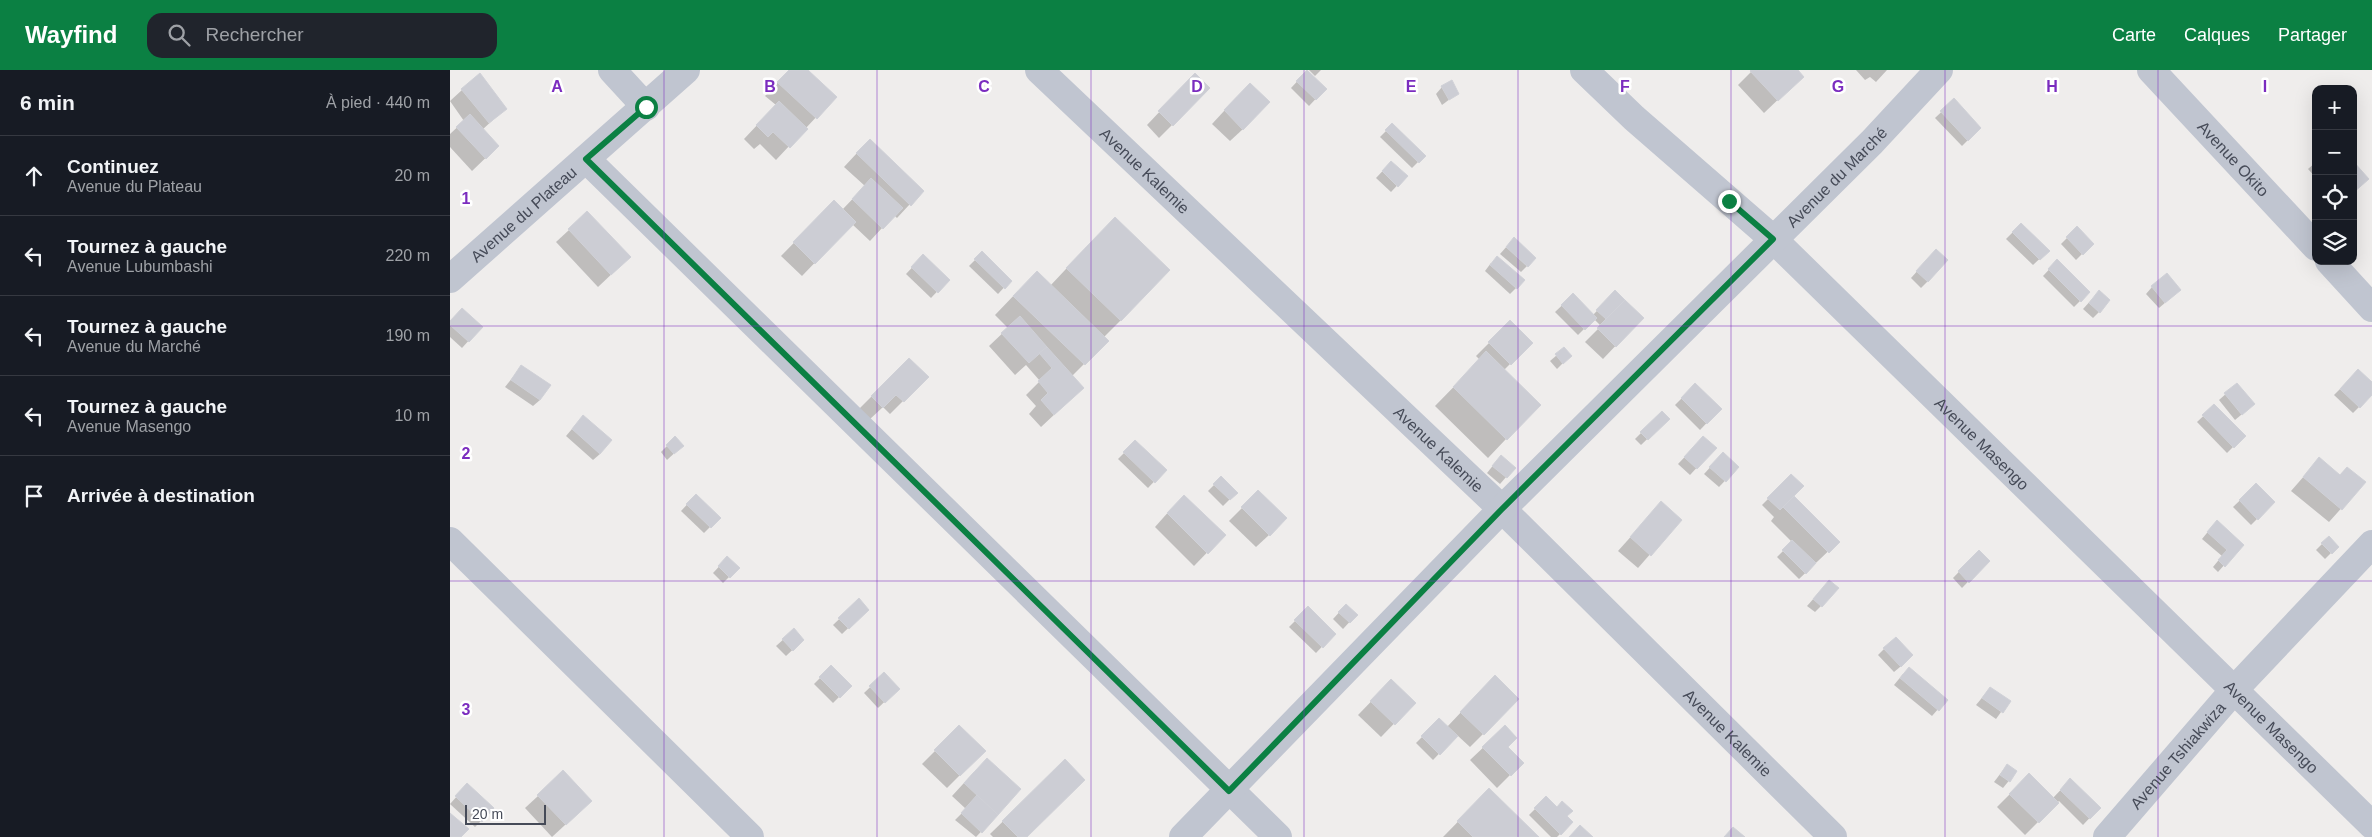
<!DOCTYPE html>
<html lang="fr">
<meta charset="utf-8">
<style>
:root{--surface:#171b24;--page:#20242c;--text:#f1f3f6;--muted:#9ea1a6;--line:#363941;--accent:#0b8043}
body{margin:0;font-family:Helvetica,sans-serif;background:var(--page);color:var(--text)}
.controls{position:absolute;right:15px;top:15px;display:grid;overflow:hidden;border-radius:10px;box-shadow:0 5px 20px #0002}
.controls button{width:45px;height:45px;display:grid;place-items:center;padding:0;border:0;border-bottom:1px solid var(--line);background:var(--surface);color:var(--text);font:25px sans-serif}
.scale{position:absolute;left:15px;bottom:12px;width:81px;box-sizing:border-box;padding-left:5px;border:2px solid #464b58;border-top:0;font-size:14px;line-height:18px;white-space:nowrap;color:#464b58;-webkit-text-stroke:4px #fff;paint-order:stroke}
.stop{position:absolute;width:15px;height:15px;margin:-11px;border:4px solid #0b8043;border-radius:50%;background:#fff}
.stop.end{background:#0b8043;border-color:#fff;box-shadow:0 1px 5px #0008}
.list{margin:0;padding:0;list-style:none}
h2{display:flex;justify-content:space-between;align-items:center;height:65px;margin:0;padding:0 20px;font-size:21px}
h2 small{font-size:16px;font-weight:400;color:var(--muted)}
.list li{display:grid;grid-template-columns:32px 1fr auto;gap:15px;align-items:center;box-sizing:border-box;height:80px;padding:0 20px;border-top:1px solid var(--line)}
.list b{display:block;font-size:19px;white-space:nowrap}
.list p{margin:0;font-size:16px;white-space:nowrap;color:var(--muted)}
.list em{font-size:16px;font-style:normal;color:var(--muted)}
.icon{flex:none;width:28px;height:28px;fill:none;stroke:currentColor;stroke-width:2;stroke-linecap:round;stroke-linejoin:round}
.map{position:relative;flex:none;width:1922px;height:767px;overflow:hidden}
header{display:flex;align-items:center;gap:30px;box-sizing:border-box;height:70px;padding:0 25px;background:var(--accent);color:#fff}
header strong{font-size:24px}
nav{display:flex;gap:28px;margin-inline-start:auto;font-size:18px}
.search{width:350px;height:45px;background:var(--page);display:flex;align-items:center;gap:12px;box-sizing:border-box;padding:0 18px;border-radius:15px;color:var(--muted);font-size:19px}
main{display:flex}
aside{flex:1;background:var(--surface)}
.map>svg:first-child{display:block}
.shadow{fill:#0003}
.building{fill:#cccdd4;stroke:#d0d1d7}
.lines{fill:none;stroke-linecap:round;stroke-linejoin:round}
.street{stroke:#c0c5d0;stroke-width:28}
.route{stroke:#0b8043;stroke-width:6}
.grid{fill:none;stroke:#7b2cbf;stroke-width:1;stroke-opacity:0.55}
.labels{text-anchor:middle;stroke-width:5;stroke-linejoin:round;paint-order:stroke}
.street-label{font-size:16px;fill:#464b58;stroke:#fff}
.grid-label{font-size:16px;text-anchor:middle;font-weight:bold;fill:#7b2cbf;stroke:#fff;stroke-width:5;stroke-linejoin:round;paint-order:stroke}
</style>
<header>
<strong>Wayfind</strong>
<div class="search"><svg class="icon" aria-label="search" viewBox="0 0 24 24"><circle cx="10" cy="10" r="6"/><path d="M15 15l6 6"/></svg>Rechercher</div>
<nav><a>Carte</a><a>Calques</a><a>Partager</a></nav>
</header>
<main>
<aside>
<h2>6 min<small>À pied · 440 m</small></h2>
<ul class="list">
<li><svg class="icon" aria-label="ahead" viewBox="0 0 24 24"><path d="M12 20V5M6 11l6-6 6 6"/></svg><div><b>Continuez</b><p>Avenue du Plateau</p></div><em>20 m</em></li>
<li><svg class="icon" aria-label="left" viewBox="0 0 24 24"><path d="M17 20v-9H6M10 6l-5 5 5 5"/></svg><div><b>Tournez à gauche</b><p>Avenue Lubumbashi</p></div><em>220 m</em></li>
<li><svg class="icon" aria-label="left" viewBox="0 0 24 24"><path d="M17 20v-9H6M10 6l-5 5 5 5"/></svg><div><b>Tournez à gauche</b><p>Avenue du Marché</p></div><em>190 m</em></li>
<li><svg class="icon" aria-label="left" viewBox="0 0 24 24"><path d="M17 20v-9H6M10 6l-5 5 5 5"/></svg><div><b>Tournez à gauche</b><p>Avenue Masengo</p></div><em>10 m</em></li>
<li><svg class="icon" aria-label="arrive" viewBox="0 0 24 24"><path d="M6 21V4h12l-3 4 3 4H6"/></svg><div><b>Arrivée à destination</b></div></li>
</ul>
</aside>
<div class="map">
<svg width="1922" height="767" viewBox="0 0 1922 767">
<rect width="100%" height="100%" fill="#efedec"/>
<g class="shadow">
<polygon points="340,0 356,0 385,27 326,90 310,74 304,79 294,69 326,35 315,26"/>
<polygon points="859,0 871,0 865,6"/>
<polygon points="1303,0 1346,0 1339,19 1314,43 1288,15"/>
<polygon points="1406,0 1437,0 1426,12 1420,7 1415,10"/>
<polygon points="857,1 875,19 859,36 841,18"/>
<polygon points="992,17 1008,23 992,35 986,24"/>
<polygon points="732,18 722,55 709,68 697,55"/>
<polygon points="12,20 56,38 32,60 48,76 22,101 0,77 0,64 14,51 0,31"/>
<polygon points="787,27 793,59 780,71 762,54"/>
<polygon points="1504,30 1530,58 1512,76 1485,48"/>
<polygon points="942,55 974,86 962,98 930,67"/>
<polygon points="407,83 472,121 447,148 444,145 420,171 402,154 352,206 331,186 384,132 392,140 415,116 394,97"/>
<polygon points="941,92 956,106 941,122 926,108"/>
<polygon points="1866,92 1866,108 1858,99"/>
<polygon points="1571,154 1598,181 1583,195 1556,169"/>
<polygon points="1627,158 1642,174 1626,190 1611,174"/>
<polygon points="119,160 166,200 148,217 106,172"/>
<polygon points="646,167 671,250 654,267 657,271 622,306 620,330 591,357 579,344 586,336 576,325 590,311 576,295 565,305 539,276 558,258 545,245 568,221 600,216"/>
<polygon points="1058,175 1077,196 1071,202 1050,184"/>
<polygon points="532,183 560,211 548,224 519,196"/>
<polygon points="473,186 498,210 481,228 456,204"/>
<polygon points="1480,187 1477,212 1471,218 1461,208"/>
<polygon points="1607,191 1639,222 1624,237 1593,206"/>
<polygon points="1041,193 1066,218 1060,224 1035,201"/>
<polygon points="1702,217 1723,226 1709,238 1696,224"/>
<polygon points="1165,222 1171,236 1192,248 1153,289 1135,272 1151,256 1144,249 1128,265 1105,242 1123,225 1143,245"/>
<polygon points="1643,228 1649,242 1643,248 1633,239"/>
<polygon points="0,252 31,257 12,278 0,267"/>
<polygon points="1060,252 1081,273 1054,300 1056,369 1038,388 985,336 1030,290 1026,286"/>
<polygon points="1114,279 1120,286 1107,299 1100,291"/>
<polygon points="459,289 477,307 440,344 433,337 419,350 409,339"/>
<polygon points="71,297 90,330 83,336 55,317"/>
<polygon points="1908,301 1922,314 1922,324 1903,343 1884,325"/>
<polygon points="1787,314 1797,340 1785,350 1769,330"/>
<polygon points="1245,315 1270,339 1250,360 1225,335"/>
<polygon points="1764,336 1794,366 1777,383 1747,352"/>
<polygon points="1212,342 1218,349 1191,375 1185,369"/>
<polygon points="127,353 150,384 143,390 116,366"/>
<polygon points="225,368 232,376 217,390 211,382"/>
<polygon points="685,372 715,400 698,418 668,389"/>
<polygon points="1247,374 1265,378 1240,405 1228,394"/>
<polygon points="1869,389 1889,406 1897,398 1914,413 1879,452 1841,421"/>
<polygon points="1267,390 1288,397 1269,417 1254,404"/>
<polygon points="1045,393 1064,398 1050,414 1037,403"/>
<polygon points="1341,406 1342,426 1388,472 1349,509 1327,487 1342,472 1321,451 1324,447 1312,435"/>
<polygon points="771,408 786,423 773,436 758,421"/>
<polygon points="1806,415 1824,432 1801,455 1783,437"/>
<polygon points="808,422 819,465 806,477 779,451"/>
<polygon points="246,425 269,448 254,463 231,441"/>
<polygon points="1211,433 1230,450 1188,498 1168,481"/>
<polygon points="721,439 774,465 744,496 705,457"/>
<polygon points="1761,458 1792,475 1768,502 1763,497 1772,486 1752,469"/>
<polygon points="1872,474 1887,477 1875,489 1866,480"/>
<polygon points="1529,481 1538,491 1512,518 1503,508"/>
<polygon points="277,488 288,498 273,513 263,503"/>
<polygon points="1373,518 1371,536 1365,542 1357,536"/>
<polygon points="409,530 417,540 392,564 383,555"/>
<polygon points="896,535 906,545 893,559 883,549"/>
<polygon points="858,538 884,564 866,583 839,557"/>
<polygon points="344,560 353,570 336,586 326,576"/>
<polygon points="1434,579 1456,592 1444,602 1428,585"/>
<polygon points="381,597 400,616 383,633 364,614"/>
<polygon points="434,604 448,619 428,638 414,623"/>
<polygon points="1453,604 1496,630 1482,646 1444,615"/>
<polygon points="941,611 964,633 931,667 908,645"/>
<polygon points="1540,618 1559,631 1546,649 1526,635"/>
<polygon points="1032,620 1068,629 1020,677 1007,665 983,690 966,673 989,650 997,657"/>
<polygon points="509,657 534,681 497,718 472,694"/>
<polygon points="1055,657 1056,677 1072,693 1047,718 1020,690"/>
<polygon points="615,691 576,767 543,767 540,764"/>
<polygon points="1557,695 1566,702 1553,718 1544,712"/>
<polygon points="524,702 548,744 526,767 505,750 516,739 502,726"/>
<polygon points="1579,705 1603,728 1620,710 1649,738 1633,755 1609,731 1575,765 1547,737"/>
<polygon points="17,715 31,751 25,757 0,734"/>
<polygon points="1039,720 1087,767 993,767"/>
<polygon points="88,726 128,743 102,767 75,738"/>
<polygon points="1096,728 1122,752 1107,767 1101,767 1079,745"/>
</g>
<g class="building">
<polygon points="339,0 358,0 387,27 367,49 327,12"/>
<polygon points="857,0 877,19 866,30 846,11"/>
<polygon points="1301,0 1348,0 1354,7 1328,31 1300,1"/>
<polygon points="30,3 57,39 39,53 11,19"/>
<polygon points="745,3 760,18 723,56 708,41"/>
<polygon points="1002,10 1009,24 999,30 991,16"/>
<polygon points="800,13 820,32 793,60 774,40"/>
<polygon points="1504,28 1531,58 1518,71 1490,41"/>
<polygon points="329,31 358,59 340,78 323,62 318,67 306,55"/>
<polygon points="20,44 49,76 36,89 6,57"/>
<polygon points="942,53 976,86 969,93 935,60"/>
<polygon points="420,69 474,121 461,136 406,83"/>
<polygon points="941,91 958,106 948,117 932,101"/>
<polygon points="1903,91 1919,109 1903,123"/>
<polygon points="421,108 453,138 433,159 402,129"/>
<polygon points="384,130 406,152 365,194 343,172"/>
<polygon points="137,141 181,187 161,205 118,159"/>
<polygon points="665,147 720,200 671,251 616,198"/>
<polygon points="1571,153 1600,181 1590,190 1562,162"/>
<polygon points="1627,156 1644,174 1633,185 1616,167"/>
<polygon points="1064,167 1086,188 1078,197 1056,177"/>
<polygon points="1486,179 1498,190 1478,212 1466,201"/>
<polygon points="532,181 562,211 555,219 524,189"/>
<polygon points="473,184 500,210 488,223 461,197"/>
<polygon points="1047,186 1075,210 1067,219 1040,195"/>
<polygon points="1607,189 1640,222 1631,232 1598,199"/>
<polygon points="587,201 659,271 635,295 563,226"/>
<polygon points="1717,203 1731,220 1715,233 1701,216"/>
<polygon points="1165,220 1175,230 1156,249 1146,240"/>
<polygon points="1649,220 1660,230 1650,243 1639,233"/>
<polygon points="1123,223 1147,248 1135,260 1111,235"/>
<polygon points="1175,230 1194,248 1166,277 1147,258"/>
<polygon points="12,238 33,257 19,272 0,255 0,251"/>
<polygon points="570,246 597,277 579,293 551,263"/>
<polygon points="1060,250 1083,273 1061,295 1038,272"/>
<polygon points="597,277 634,318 604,345 591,330 598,323 588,311 602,298 589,283"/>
<polygon points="1114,277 1122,286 1113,294 1105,284"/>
<polygon points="1036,281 1091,335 1057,370 1003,317"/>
<polygon points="459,288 479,307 454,332 446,325 433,338 421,326"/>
<polygon points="71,295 101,315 90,330 61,310"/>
<polygon points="1908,299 1922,312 1922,325 1910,338 1890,319"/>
<polygon points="1245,313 1272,339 1257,354 1231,328"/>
<polygon points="1787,313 1805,334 1792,345 1774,323"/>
<polygon points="1764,334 1796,366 1784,378 1752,345"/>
<polygon points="1212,341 1220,349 1198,370 1190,362"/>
<polygon points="133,345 162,370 150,384 122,359"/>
<polygon points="225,366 234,376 224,384 216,375"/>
<polygon points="1253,366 1267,378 1247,399 1234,387"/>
<polygon points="685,370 717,400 705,413 673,382"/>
<polygon points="1273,382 1289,397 1276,412 1259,397"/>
<polygon points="1051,385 1066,398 1057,408 1042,396"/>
<polygon points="1869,387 1890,405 1897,397 1916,412 1892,440 1853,407"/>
<polygon points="1341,404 1354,416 1330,440 1317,428"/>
<polygon points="771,406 788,423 780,430 763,414"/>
<polygon points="1806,413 1825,432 1808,450 1789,430"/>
<polygon points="808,420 837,448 820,466 791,437"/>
<polygon points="246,424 271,448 261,458 236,434"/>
<polygon points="734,425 776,465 758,484 717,443"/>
<polygon points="1344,426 1390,472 1379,483 1333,437"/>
<polygon points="1211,431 1232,450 1201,486 1180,467"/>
<polygon points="1767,450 1794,475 1775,497 1768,490 1777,480 1757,462"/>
<polygon points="1879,466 1889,477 1882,484 1871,473"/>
<polygon points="1342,470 1366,493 1356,504 1332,480"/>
<polygon points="1529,480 1540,491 1519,513 1508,501"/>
<polygon points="277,486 290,498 280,508 268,496"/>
<polygon points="1379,510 1389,518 1372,537 1363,529"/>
<polygon points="409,528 419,540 399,559 388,548"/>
<polygon points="896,534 908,545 900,553 888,542"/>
<polygon points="858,536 886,564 873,578 844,550"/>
<polygon points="344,558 354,570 343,581 332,569"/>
<polygon points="1446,567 1463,585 1451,597 1433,578"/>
<polygon points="381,595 402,616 390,628 369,607"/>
<polygon points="1459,597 1498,630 1489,641 1450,608"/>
<polygon points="434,602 450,619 435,633 419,616"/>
<polygon points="1045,605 1069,629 1034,665 1010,642"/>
<polygon points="941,609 966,633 945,655 920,631"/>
<polygon points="1540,617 1561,631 1553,643 1532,628"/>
<polygon points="989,648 1008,666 990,685 971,666"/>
<polygon points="509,655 536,681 510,706 484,680"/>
<polygon points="1055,655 1067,668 1058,677 1074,693 1061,706 1032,677"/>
<polygon points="537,688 571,719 548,745 514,713"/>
<polygon points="615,689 635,710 577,767 568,767 552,751"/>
<polygon points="1557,694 1567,701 1560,712 1550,705"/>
<polygon points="113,700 142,731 116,755 87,725"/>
<polygon points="1579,703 1609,733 1589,753 1559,724"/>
<polygon points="1620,708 1651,738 1640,749 1610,720"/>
<polygon points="17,713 44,738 32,752 5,726"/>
<polygon points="1039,718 1089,767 1023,767 1007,751"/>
<polygon points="527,725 548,745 532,763 511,743"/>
<polygon points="1096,726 1107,737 1112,731 1123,741 1117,746 1123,752 1111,765 1084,738"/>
<polygon points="0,743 19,759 11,767 0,767"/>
<polygon points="1130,755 1143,767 1119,767"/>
<polygon points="1283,757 1295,767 1274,767"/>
</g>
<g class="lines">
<g class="street">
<polyline points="162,0 196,37"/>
<path id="s1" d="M589 0 1052 439 1383 767"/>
<path id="s2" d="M1134 0 1184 48 1323 169 1922 755"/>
<path id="s3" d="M1701 0 1866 177"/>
<polyline points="136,89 828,767"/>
<polyline points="1879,191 1922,238"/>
<path id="s4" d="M0 209 236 0"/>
<polyline points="0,471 300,767"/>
<path id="s5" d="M733 767 1052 439 1422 72 1489 0"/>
<path id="s6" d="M1657 767 1784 620 1922 474"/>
</g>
</g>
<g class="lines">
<polyline class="route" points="196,37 136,89 779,721 1052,439 1323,169 1279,131"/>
</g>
<path class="grid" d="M214 0V767M427 0V767M641 0V767M854 0V767M1068 0V767M1281 0V767M1495 0V767M1708 0V767M0 256H1922M0 511H1922"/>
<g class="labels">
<g class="street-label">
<text dy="6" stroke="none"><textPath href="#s3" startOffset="121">Avenue Okito</textPath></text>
<text dy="6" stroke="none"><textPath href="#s1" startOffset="146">Avenue Kalemie</textPath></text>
<text dy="6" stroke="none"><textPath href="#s5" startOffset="929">Avenue du Marché</textPath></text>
<text dy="6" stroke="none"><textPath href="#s4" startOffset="98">Avenue du Plateau</textPath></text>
<text dy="6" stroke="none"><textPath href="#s2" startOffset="546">Avenue Masengo</textPath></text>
<text dy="6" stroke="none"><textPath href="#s1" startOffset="551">Avenue Kalemie</textPath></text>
<text dy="6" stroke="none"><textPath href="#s2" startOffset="951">Avenue Masengo</textPath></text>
<text dy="6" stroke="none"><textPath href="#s1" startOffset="956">Avenue Kalemie</textPath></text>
<text dy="6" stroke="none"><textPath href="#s6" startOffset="108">Avenue Tshiakwiza</textPath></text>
</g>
</g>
<g class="grid-label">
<text x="107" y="22">A</text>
<text x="320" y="22">B</text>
<text x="534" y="22">C</text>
<text x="747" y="22">D</text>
<text x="961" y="22">E</text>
<text x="1175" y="22">F</text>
<text x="1388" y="22">G</text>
<text x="1602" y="22">H</text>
<text x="1815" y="22">I</text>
<text x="16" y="134">1</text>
<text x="16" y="389">2</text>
<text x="16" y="645">3</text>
</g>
</svg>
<div class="controls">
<button>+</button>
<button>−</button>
<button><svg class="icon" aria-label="locate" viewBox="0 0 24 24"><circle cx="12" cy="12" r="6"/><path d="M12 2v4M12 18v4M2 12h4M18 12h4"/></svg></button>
<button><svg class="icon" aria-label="layers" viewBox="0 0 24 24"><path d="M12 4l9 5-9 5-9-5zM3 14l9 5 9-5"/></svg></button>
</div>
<div class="scale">20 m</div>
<div class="stop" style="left:196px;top:37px"></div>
<div class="stop end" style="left:1279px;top:131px"></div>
</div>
</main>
